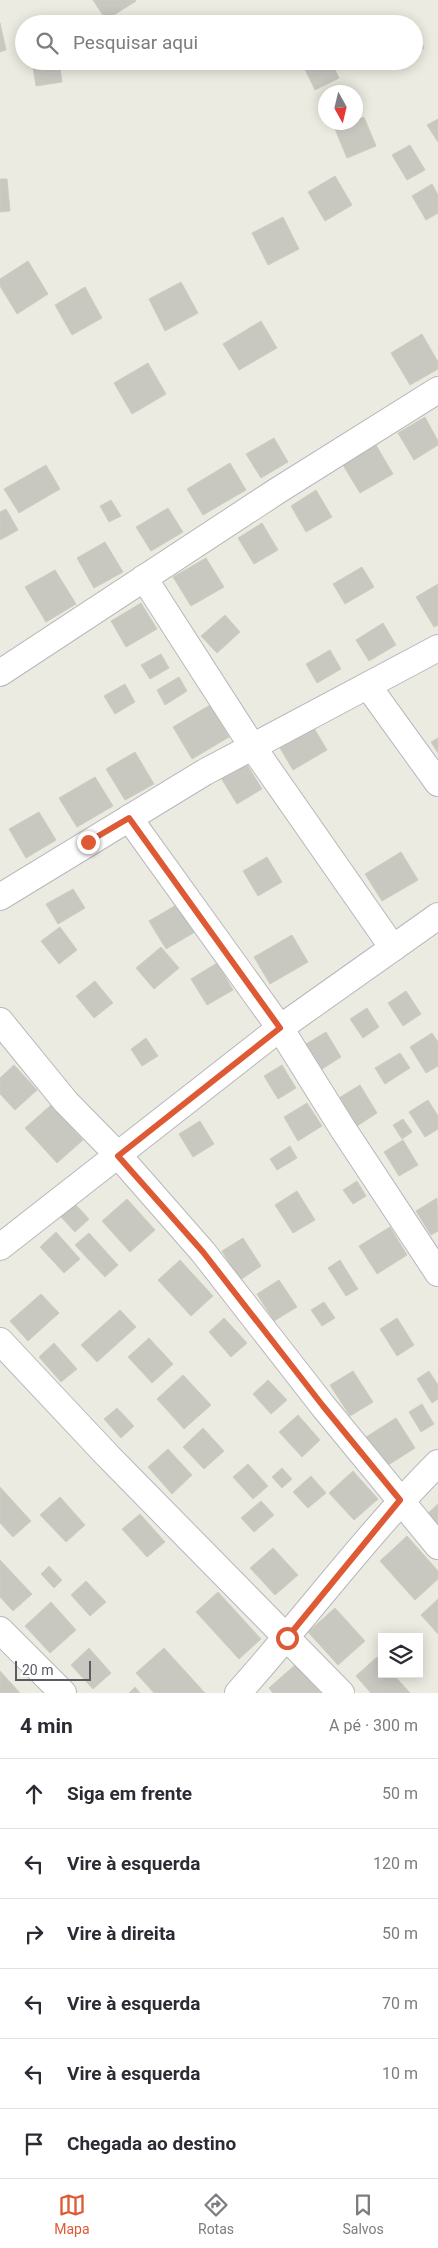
<!DOCTYPE html>
<html lang="pt">
<meta charset="utf-8">
<style>
:root{--surface:#fff;--page:#f7f7f7;--text:#2b2b33;--muted:#7c7c81;--line:#e1e1e2;--accent:#dd5a34}
body{margin:0;font-family:Roboto,sans-serif;background:var(--page);color:var(--text)}
.controls{position:absolute;right:15px;bottom:15px;display:grid;overflow:hidden;border-radius:0px;box-shadow:0 2px 12px #0003}
.controls button{width:45px;height:45px;display:grid;place-items:center;padding:0;border:0;border-bottom:1px solid var(--line);background:var(--surface);color:var(--text);font:25px sans-serif}
.compass{position:absolute;left:318px;top:85px;width:45px;height:45px;border-radius:50%;background:var(--surface);box-shadow:0 2px 12px #0003;rotate:172deg}
.scale{position:absolute;left:15px;bottom:12px;width:76px;box-sizing:border-box;padding-left:5px;border:2px solid #595c61;border-top:0;font-size:14px;line-height:18px;white-space:nowrap;color:#595c61;-webkit-text-stroke:4px #fff;paint-order:stroke}
.stop{position:absolute;width:15px;height:15px;margin:-11px;border:4px solid #dd5a34;border-radius:50%;background:#fff}
.stop.end{background:#dd5a34;border-color:#fff;box-shadow:0 1px 5px #0008}
.list{margin:0;padding:0;list-style:none}
h2{display:flex;justify-content:space-between;align-items:center;height:65px;margin:0;padding:0 20px;font-size:21px}
h2 small{font-size:16px;font-weight:400;color:var(--muted)}
.list li{display:grid;grid-template-columns:32px 1fr auto;gap:15px;align-items:center;box-sizing:border-box;height:70px;padding:0 20px;border-top:1px solid var(--line)}
.list b{display:block;font-size:19px;white-space:nowrap}
.list em{font-size:16px;font-style:normal;color:var(--muted)}
.icon{flex:none;width:28px;height:28px;fill:none;stroke:currentColor;stroke-width:2;stroke-linecap:round;stroke-linejoin:round}
.map{position:relative;flex:none;width:438px;height:1693px;overflow:hidden}
.search{position:absolute;background:var(--surface);box-shadow:0 2px 12px #0003;left:15px;right:15px;top:15px;height:55px;display:flex;align-items:center;gap:12px;box-sizing:border-box;padding:0 18px;border-radius:28px;color:var(--muted);font-size:19px}
.sheet{height:485px;background:var(--surface)}
nav{display:flex;justify-content:space-around;align-items:center;box-sizing:border-box;height:70px;border-top:1px solid var(--line);background:var(--surface);font-size:14px;color:var(--muted)}
nav a{display:grid;justify-items:center;gap:2px}
nav .on{color:var(--accent)}
.map>svg:first-child{display:block}
.building{fill:#c8c7c0;stroke:#cfcdc0}
.lines{fill:none;stroke-linecap:round;stroke-linejoin:round}
.street-casing{stroke:#b6b8bd;stroke-width:28}
.street{stroke:#fff;stroke-width:26}
.route{stroke:#dd5a34;stroke-width:6}
</style>
<div class="map">
<svg width="438" height="1693" viewBox="0 0 438 1693">
<rect width="100%" height="100%" fill="#ebebe1"/>
<g class="building">
<polygon points="93,0 135,0 136,1 106,20"/>
<polygon points="0,23 6,50 0,52"/>
<polygon points="414,31 424,48 414,53"/>
<polygon points="32,61 59,61 62,82 36,86"/>
<polygon points="306,61 331,61 339,78 315,90 302,63"/>
<polygon points="364,117 376,146 347,158 335,129"/>
<polygon points="438,119 438,142 427,125"/>
<polygon points="410,145 425,170 407,180 392,155"/>
<polygon points="335,176 352,205 325,221 308,192"/>
<polygon points="0,179 7,179 10,211 0,212"/>
<polygon points="432,184 438,195 438,213 426,220 412,196"/>
<polygon points="283,217 299,249 268,265 252,233"/>
<polygon points="28,261 48,294 17,314 0,286 0,279"/>
<polygon points="181,282 198,313 165,331 149,299"/>
<polygon points="85,287 102,318 72,335 55,305"/>
<polygon points="261,321 277,348 239,370 223,344"/>
<polygon points="422,334 438,362 438,369 410,385 391,353"/>
<polygon points="148,363 166,394 132,414 114,383"/>
<polygon points="425,417 438,441 438,445 414,460 398,433"/>
<polygon points="274,438 288,462 261,478 246,454"/>
<polygon points="376,445 393,474 360,493 343,465"/>
<polygon points="230,463 246,490 203,515 187,489"/>
<polygon points="46,465 60,489 19,513 4,489"/>
<polygon points="316,490 332,517 306,532 291,506"/>
<polygon points="111,500 121,516 109,522 100,506"/>
<polygon points="168,508 183,532 151,551 136,527"/>
<polygon points="6,509 18,530 0,540 0,512"/>
<polygon points="262,523 278,550 254,564 238,538"/>
<polygon points="105,542 123,572 94,588 77,558"/>
<polygon points="206,558 224,587 191,606 173,577"/>
<polygon points="362,567 374,587 345,604 333,584"/>
<polygon points="55,570 76,604 46,622 25,587"/>
<polygon points="438,584 438,625 434,627 416,597"/>
<polygon points="141,603 157,629 126,647 111,621"/>
<polygon points="225,615 240,632 217,653 201,636"/>
<polygon points="383,623 396,645 369,661 356,640"/>
<polygon points="330,650 341,669 317,683 306,664"/>
<polygon points="161,654 169,668 150,679 141,665"/>
<polygon points="179,677 187,691 165,705 157,690"/>
<polygon points="125,684 135,702 115,714 104,696"/>
<polygon points="210,705 229,737 192,759 173,727"/>
<polygon points="311,723 327,750 293,770 277,743"/>
<polygon points="438,738 438,753 431,742"/>
<polygon points="135,752 154,784 125,800 106,769"/>
<polygon points="246,763 262,789 237,804 221,778"/>
<polygon points="95,777 113,806 77,827 59,798"/>
<polygon points="39,812 56,840 26,858 9,829"/>
<polygon points="401,852 418,880 382,901 365,874"/>
<polygon points="267,857 282,882 258,896 243,871"/>
<polygon points="73,889 85,908 58,924 46,904"/>
<polygon points="178,904 195,932 166,949 149,921"/>
<polygon points="60,927 77,950 59,964 41,941"/>
<polygon points="292,935 308,962 270,984 254,957"/>
<polygon points="161,947 179,968 154,989 136,968"/>
<polygon points="217,963 233,990 207,1005 191,979"/>
<polygon points="95,981 113,1003 94,1018 76,996"/>
<polygon points="406,991 421,1014 403,1026 388,1003"/>
<polygon points="367,1008 379,1027 363,1038 350,1019"/>
<polygon points="326,1032 341,1057 322,1069 306,1044"/>
<polygon points="432,1033 438,1042 438,1066 426,1073 410,1047"/>
<polygon points="146,1038 158,1056 142,1066 131,1049"/>
<polygon points="400,1053 410,1068 385,1084 375,1068"/>
<polygon points="14,1065 37,1090 15,1110 0,1094 0,1078"/>
<polygon points="282,1065 296,1088 278,1099 264,1076"/>
<polygon points="360,1085 377,1113 351,1130 334,1101"/>
<polygon points="428,1100 438,1116 438,1129 425,1137 409,1112"/>
<polygon points="307,1103 322,1126 298,1141 284,1117"/>
<polygon points="51,1105 83,1140 57,1163 25,1128"/>
<polygon points="403,1119 412,1132 402,1139 393,1125"/>
<polygon points="200,1121 214,1144 193,1157 179,1134"/>
<polygon points="403,1140 418,1165 399,1176 384,1152"/>
<polygon points="290,1146 297,1158 277,1170 270,1159"/>
<polygon points="357,1181 366,1196 353,1204 343,1190"/>
<polygon points="297,1191 315,1220 293,1233 275,1205"/>
<polygon points="437,1198 438,1231 431,1235 416,1211"/>
<polygon points="127,1199 155,1230 130,1252 102,1221"/>
<polygon points="74,1203 89,1219 75,1232 60,1216"/>
<polygon points="390,1227 407,1255 377,1274 359,1246"/>
<polygon points="56,1232 80,1259 64,1273 40,1247"/>
<polygon points="89,1233 118,1265 105,1277 75,1245"/>
<polygon points="243,1238 261,1266 240,1280 222,1251"/>
<polygon points="180,1260 213,1296 191,1316 158,1280"/>
<polygon points="340,1260 358,1289 346,1296 328,1268"/>
<polygon points="279,1280 297,1307 274,1321 257,1294"/>
<polygon points="41,1294 59,1313 28,1341 10,1321"/>
<polygon points="324,1302 335,1318 322,1326 311,1310"/>
<polygon points="120,1310 136,1327 97,1362 81,1345"/>
<polygon points="224,1318 247,1343 231,1357 209,1332"/>
<polygon points="397,1318 414,1345 397,1356 380,1329"/>
<polygon points="149,1338 173,1364 152,1383 128,1357"/>
<polygon points="54,1343 77,1369 61,1382 39,1357"/>
<polygon points="353,1371 373,1402 350,1416 330,1385"/>
<polygon points="429,1371 438,1385 438,1399 432,1403 417,1379"/>
<polygon points="183,1375 211,1405 184,1429 157,1399"/>
<polygon points="268,1380 287,1400 271,1414 253,1394"/>
<polygon points="422,1404 434,1424 421,1432 409,1412"/>
<polygon points="117,1408 134,1426 121,1438 104,1419"/>
<polygon points="298,1415 320,1440 302,1457 279,1432"/>
<polygon points="396,1418 415,1448 382,1469 363,1439"/>
<polygon points="203,1428 224,1451 204,1469 183,1447"/>
<polygon points="168,1449 192,1475 172,1494 148,1467"/>
<polygon points="248,1464 268,1486 253,1499 233,1477"/>
<polygon points="282,1468 292,1479 282,1488 272,1477"/>
<polygon points="353,1471 378,1499 354,1520 329,1493"/>
<polygon points="311,1476 326,1493 308,1508 293,1492"/>
<polygon points="0,1487 31,1521 13,1537 0,1523"/>
<polygon points="60,1497 85,1525 66,1542 40,1515"/>
<polygon points="261,1501 274,1515 254,1532 241,1518"/>
<polygon points="438,1504 438,1528 426,1515"/>
<polygon points="140,1514 165,1542 147,1557 122,1529"/>
<polygon points="407,1536 438,1571 438,1579 415,1600 380,1561"/>
<polygon points="273,1548 298,1575 275,1595 250,1568"/>
<polygon points="0,1560 32,1594 13,1611 0,1597"/>
<polygon points="49,1566 62,1580 54,1588 41,1574"/>
<polygon points="86,1581 106,1602 90,1616 71,1595"/>
<polygon points="218,1592 261,1639 239,1659 196,1612"/>
<polygon points="438,1599 438,1634 421,1615"/>
<polygon points="51,1602 76,1630 50,1653 25,1626"/>
<polygon points="335,1608 365,1641 338,1665 308,1632"/>
<polygon points="89,1648 111,1673 93,1689 71,1665"/>
<polygon points="164,1648 205,1693 154,1693 136,1673"/>
<polygon points="377,1657 382,1662 382,1674 393,1674 410,1693 371,1693 356,1676"/>
<polygon points="295,1665 321,1693 273,1693 269,1688"/>
<polygon points="0,1671 20,1693 0,1693"/>
<polygon points="135,1687 140,1693 129,1693"/>
</g>
<g class="lines">
<defs>
<g id="street">
<polyline points="144,578 252,746 393,948"/>
<polyline points="0,673 277,491 438,390"/>
<polyline points="368,686 438,783"/>
<polyline points="129,818 280,1028 343,1129 438,1273"/>
<polyline points="0,897 205,772 438,648"/>
<polyline points="0,1021 66,1102 118,1155 203,1252 323,1406 438,1546"/>
<polyline points="0,1247 280,1028 438,916"/>
<polyline points="0,1341 108,1456 341,1693"/>
<polyline points="0,1630 63,1693"/>
<path d="M238 1693C306 1617 366 1535 438 1463"/>
</g>
</defs>
<use href="#street" class="street-casing"/>
<use href="#street" class="street"/>
</g>
<g class="lines">
<polyline class="route" points="88,842 129,818 280,1028 118,1156 203,1252 323,1406 400,1500 287,1638"/>
</g>
</svg>
<div class="controls">
<button><svg class="icon" aria-label="layers" viewBox="0 0 24 24"><path d="M12 4l9 5-9 5-9-5zM3 14l9 5 9-5"/></svg></button>
</div>
<svg class="compass" viewBox="-18 -18 36 36"><path d="M0-13l5 13h-10z" fill="#e53935"/><path d="M0 13l5-13h-10z" fill="#7c7c81"/></svg>
<div class="scale">20 m</div>
<div class="stop" style="left:287px;top:1638px"></div>
<div class="stop end" style="left:88px;top:842px"></div>
<div class="search"><svg class="icon" aria-label="search" viewBox="0 0 24 24"><circle cx="10" cy="10" r="6"/><path d="M15 15l6 6"/></svg>Pesquisar aqui</div>
</div>
<section class="sheet">
<h2>4 min<small>A pé · 300 m</small></h2>
<ul class="list">
<li><svg class="icon" aria-label="ahead" viewBox="0 0 24 24"><path d="M12 20V5M6 11l6-6 6 6"/></svg><div><b>Siga em frente</b></div><em>50 m</em></li>
<li><svg class="icon" aria-label="left" viewBox="0 0 24 24"><path d="M17 20v-9H6M10 6l-5 5 5 5"/></svg><div><b>Vire à esquerda</b></div><em>120 m</em></li>
<li><svg class="icon" aria-label="right" viewBox="0 0 24 24"><path d="M7 20v-9h11M14 6l5 5-5 5"/></svg><div><b>Vire à direita</b></div><em>50 m</em></li>
<li><svg class="icon" aria-label="left" viewBox="0 0 24 24"><path d="M17 20v-9H6M10 6l-5 5 5 5"/></svg><div><b>Vire à esquerda</b></div><em>70 m</em></li>
<li><svg class="icon" aria-label="left" viewBox="0 0 24 24"><path d="M17 20v-9H6M10 6l-5 5 5 5"/></svg><div><b>Vire à esquerda</b></div><em>10 m</em></li>
<li><svg class="icon" aria-label="arrive" viewBox="0 0 24 24"><path d="M6 21V4h12l-3 4 3 4H6"/></svg><div><b>Chegada ao destino</b></div></li>
</ul>
</section>
<nav>
<a class="on"><svg class="icon" aria-label="map" viewBox="0 0 24 24"><path d="M3 6l6-2 6 2 6-2v14l-6 2-6-2-6 2zM9 4v14M15 6v14"/></svg>Mapa</a>
<a><svg class="icon" aria-label="directions" viewBox="0 0 24 24"><path d="M12 3l9 9-9 9-9-9zM9 14v-3h6M13 9l2 2-2 2"/></svg>Rotas</a>
<a><svg class="icon" aria-label="saved" viewBox="0 0 24 24"><path d="M7 4h10v16l-5-4-5 4z"/></svg>Salvos</a>
</nav>
